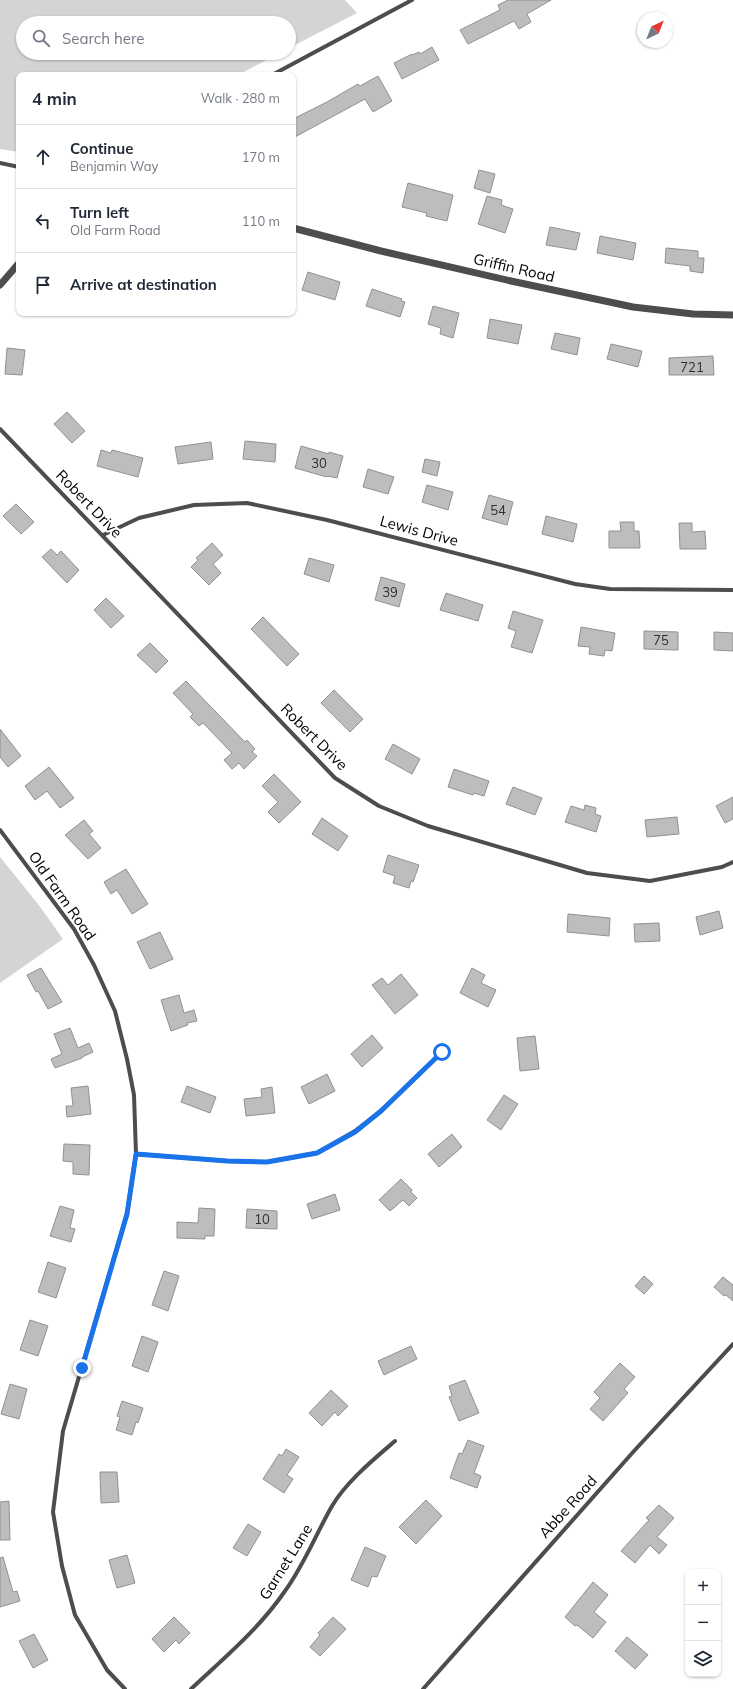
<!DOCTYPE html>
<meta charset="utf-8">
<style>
:root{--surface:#fff;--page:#f2f2f3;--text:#1f2937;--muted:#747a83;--line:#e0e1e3}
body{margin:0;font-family:Mulish,sans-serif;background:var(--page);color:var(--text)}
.controls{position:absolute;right:12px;bottom:12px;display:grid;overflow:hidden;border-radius:8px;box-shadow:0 1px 3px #0004}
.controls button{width:36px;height:36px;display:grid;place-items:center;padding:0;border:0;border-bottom:1px solid var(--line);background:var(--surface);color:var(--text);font:20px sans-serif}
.compass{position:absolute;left:637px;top:12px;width:36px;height:36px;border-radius:50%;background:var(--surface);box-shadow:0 1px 3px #0004;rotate:43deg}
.stop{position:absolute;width:12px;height:12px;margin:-9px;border:3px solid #1a73e8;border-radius:50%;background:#fff}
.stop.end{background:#1a73e8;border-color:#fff;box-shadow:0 1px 4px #0008}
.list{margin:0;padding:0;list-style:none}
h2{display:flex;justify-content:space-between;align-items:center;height:52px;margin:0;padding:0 16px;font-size:17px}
h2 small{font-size:13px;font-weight:400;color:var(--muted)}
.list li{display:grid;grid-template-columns:26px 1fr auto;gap:12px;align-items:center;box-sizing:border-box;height:64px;padding:0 16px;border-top:1px solid var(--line)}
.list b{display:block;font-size:15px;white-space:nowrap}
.list p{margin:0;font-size:13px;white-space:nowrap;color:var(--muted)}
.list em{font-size:13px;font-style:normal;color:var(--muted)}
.icon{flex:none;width:22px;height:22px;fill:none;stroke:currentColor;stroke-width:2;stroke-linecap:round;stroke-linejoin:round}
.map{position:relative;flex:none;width:733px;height:1689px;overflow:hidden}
.search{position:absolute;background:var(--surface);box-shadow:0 1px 3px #0004;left:16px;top:16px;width:280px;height:44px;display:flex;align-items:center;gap:10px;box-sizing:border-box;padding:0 14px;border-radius:22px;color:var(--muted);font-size:15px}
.panel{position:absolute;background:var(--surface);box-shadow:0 1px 3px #0004;left:16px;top:72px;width:280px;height:244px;border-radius:8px}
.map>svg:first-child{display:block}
.green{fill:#d4d4d4}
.building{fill:#bdbdbd;stroke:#919191}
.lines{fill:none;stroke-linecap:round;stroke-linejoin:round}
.minor{stroke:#4d4d4d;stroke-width:4}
.tertiary{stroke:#4d4d4d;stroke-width:7}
.route{stroke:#1a73e8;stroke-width:5}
.labels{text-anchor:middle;stroke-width:4;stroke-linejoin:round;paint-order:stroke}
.number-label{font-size:13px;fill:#2f2f2f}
.street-label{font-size:15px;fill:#000;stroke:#fff}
</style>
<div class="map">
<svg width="733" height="1689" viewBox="0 0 733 1689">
<rect width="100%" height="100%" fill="#fff"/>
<g class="green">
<polygon points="0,0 345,0 357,13 289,48 289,23 23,23 23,53 280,53 238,75 19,75 19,152 0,149"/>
<polygon points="0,857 38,904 63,939 0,983"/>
</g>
<g class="building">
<polygon points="508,0 551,0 527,14 531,22 519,29 514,21 468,44 460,30 500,10 498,5"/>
<polygon points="432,47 439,60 402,79 394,63 412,54 412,55 419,52 420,54"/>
<polygon points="378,76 392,101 373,112 365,99 293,138 293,119 327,102 358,84 360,86"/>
<polygon points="479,170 495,174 490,193 474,188"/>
<polygon points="408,183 453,195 447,221 426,216 427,213 402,207"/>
<polygon points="487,196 502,200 501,205 513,209 505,233 478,224"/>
<polygon points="550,227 580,233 576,250 546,245"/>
<polygon points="600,236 636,243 633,260 597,253"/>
<polygon points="666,248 698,251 698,258 704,258 703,273 690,271 690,266 665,263"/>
<polygon points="308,272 340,282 335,300 302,290"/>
<polygon points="372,289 402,299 401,301 405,302 400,317 366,306"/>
<polygon points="433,306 459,313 453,338 440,334 441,328 428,324"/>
<polygon points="490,319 522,325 518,344 487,338"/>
<polygon points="555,333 580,338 577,355 551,349"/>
<polygon points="611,344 642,351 638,367 607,359"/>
<polygon points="7,348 25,350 22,375 5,374"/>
<polygon points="713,356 714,375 669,375 669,358"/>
<polygon points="67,412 85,431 72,443 54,424"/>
<polygon points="245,441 276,444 275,462 243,459"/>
<polygon points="211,442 213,459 178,464 175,447"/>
<polygon points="301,446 329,454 329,452 343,456 337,478 327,476 327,477 295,468"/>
<polygon points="101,450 111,453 112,450 143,458 138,477 97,466"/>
<polygon points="425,459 440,462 437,476 422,472"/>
<polygon points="368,469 394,477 388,494 363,487"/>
<polygon points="427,485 453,492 448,510 422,502"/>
<polygon points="489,495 513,502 507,525 482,518"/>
<polygon points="16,504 34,522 21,534 3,516"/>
<polygon points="546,516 577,524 573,542 542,534"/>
<polygon points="620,522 634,522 634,531 639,531 640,548 609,548 609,531 621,531"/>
<polygon points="679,523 692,523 692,532 705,531 706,549 680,549"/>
<polygon points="212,543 223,555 213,564 221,573 209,585 191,567 198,560 196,558"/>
<polygon points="51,549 57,555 61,551 79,570 67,583 42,557"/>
<polygon points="309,558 334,565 329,582 304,574"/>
<polygon points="381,577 405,584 399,607 375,600"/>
<polygon points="446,593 483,605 478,621 440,610"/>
<polygon points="106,598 124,616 111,628 94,610"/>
<polygon points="513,611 543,620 532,653 511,647 516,631 508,628"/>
<polygon points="263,617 299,654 287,666 251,629"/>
<polygon points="581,627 615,633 612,651 605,650 604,656 589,654 590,647 578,646"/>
<polygon points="644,631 678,632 678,650 644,649"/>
<polygon points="714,632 733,633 733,651 714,650"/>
<polygon points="150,643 168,661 156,673 137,655"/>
<polygon points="186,681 245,742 247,740 255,749 252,752 257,756 244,769 239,763 232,769 224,760 232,753 203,723 199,726 190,717 193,714 173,693"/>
<polygon points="334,690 363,719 350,732 321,703"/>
<polygon points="0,729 21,756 8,767 0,757"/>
<polygon points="393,744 420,759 412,774 385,759"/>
<polygon points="49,767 74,798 60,808 47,791 35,800 25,786"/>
<polygon points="454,769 489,781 484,796 474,793 473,795 448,787"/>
<polygon points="274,774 301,802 279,823 268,812 278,802 262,786"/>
<polygon points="513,787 542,798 535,815 506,804"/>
<polygon points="733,797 733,819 725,823 716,806"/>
<polygon points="585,805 596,808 595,814 601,816 596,832 565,822 571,806 584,810"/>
<polygon points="677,817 679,834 647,837 645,820"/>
<polygon points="322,818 348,836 338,851 312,834"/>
<polygon points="84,820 93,831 89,834 101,848 88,859 65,835"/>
<polygon points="388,855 419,865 413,882 411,881 409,888 393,883 395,876 383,872"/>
<polygon points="126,869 148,904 132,914 117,890 111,894 104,882"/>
<polygon points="719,911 723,928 700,935 696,917"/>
<polygon points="568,914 610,918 609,936 567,932"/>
<polygon points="659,923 660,941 635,942 634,924"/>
<polygon points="160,932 173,959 150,969 137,942"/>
<polygon points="41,968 62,1002 48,1009 38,991 36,992 27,975"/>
<polygon points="472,968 485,975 481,983 496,990 488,1007 460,993"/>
<polygon points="401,974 418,995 395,1014 372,985 382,978 388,985"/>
<polygon points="179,995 184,1013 194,1010 197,1021 187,1023 188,1025 171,1031 161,1000"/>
<polygon points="70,1028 78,1048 89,1043 93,1052 82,1057 82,1058 55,1068 51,1059 62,1054 54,1034"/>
<polygon points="372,1035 383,1048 362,1067 351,1054"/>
<polygon points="535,1036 539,1069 520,1071 517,1038"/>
<polygon points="327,1074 335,1091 309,1104 301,1087"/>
<polygon points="88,1086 91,1114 67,1117 66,1106 73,1106 71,1088"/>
<polygon points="187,1086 216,1097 210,1113 181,1102"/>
<polygon points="272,1087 275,1113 246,1116 244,1099 262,1097 261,1089"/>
<polygon points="504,1095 518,1104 501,1130 487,1120"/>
<polygon points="452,1134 462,1147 439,1167 428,1154"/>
<polygon points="64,1144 90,1145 89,1175 73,1174 73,1162 63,1161"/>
<polygon points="401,1179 412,1190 411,1192 417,1198 409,1206 403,1200 390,1211 379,1200"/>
<polygon points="335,1194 340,1210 312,1219 307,1204"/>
<polygon points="60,1206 74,1210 70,1228 75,1229 71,1242 50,1236"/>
<polygon points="199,1208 215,1209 214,1236 205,1236 205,1239 177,1238 177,1222 198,1223"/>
<polygon points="247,1209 277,1211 277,1229 246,1228"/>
<polygon points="48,1262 66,1268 56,1298 38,1292"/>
<polygon points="164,1271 179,1276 168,1311 152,1305"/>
<polygon points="644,1276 653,1284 644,1294 635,1286"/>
<polygon points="723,1277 733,1285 733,1301 726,1295 724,1296 714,1287"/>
<polygon points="30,1320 48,1326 38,1356 20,1350"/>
<polygon points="142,1336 158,1342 148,1372 132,1366"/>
<polygon points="411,1346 417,1359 384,1375 378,1361"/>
<polygon points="620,1363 635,1377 624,1389 628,1393 603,1421 590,1409 600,1398 594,1392"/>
<polygon points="465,1380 479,1413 459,1421 449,1397 452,1396 449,1386"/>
<polygon points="10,1384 27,1389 19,1419 1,1414"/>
<polygon points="331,1390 348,1406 338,1416 335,1412 322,1426 309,1413"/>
<polygon points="122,1401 143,1408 138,1423 136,1422 132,1435 116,1430 120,1417 117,1416"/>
<polygon points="468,1440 484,1446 474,1473 481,1476 477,1488 450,1478 459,1453 462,1454"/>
<polygon points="286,1449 299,1457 287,1475 293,1479 284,1493 263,1479 279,1454 282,1456"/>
<polygon points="100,1472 117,1472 119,1502 101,1503"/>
<polygon points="426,1500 442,1516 416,1544 399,1527"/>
<polygon points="9,1501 10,1540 0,1540 0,1502"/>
<polygon points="659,1505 674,1518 657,1537 667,1545 659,1554 650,1545 635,1563 621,1551 649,1520 646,1518"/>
<polygon points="248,1524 261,1532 247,1556 233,1548"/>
<polygon points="365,1547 386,1556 377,1577 372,1576 368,1587 351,1580"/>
<polygon points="127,1555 135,1583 117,1588 109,1560"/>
<polygon points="3,1557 13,1592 17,1591 20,1601 0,1607 0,1558"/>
<polygon points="593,1582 608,1595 594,1612 606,1622 593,1638 577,1625 575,1626 565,1617"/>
<polygon points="174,1617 190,1633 179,1644 176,1640 164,1652 152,1639"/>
<polygon points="333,1617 346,1629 320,1656 310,1647 320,1635 318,1633"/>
<polygon points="34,1634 48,1660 33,1668 19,1641"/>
<polygon points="627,1637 648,1655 635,1669 615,1651"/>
</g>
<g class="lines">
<g class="minor">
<polyline points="272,75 412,0"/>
<polyline points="0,163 19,167"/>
<polyline points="0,429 335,778 379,806 428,826 587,873 650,881 722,867 733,862"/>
<polyline points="103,535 139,518 194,505 247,503 327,520 575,584 610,589 733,590"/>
<polyline points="0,830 74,929 94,965 115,1011 127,1059 134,1095 136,1154 127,1214 63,1431 53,1512 62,1566 75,1615 107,1670 125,1689"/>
<polyline points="136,1154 227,1161 267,1162 317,1153 355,1131 381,1111 442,1052"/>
<path d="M191 1689C224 1658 259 1629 285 1591 304 1565 316 1534 332 1506 346 1482 374 1459 395 1441"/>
<polyline points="423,1689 634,1451 733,1344"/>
</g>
<g class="tertiary">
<polyline points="293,228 381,251 511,281 633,307 693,314 733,315"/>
<polyline points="0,285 19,263"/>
</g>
</g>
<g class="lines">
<polyline class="route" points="82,1368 127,1214 136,1154 227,1161 267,1162 317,1153 355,1132 381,1111 442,1052"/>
</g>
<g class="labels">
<g class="number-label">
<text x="692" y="372">721</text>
<text x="319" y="468">30</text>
<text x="498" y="515">54</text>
<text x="390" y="597">39</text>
<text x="661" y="645">75</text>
<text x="262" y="1224">10</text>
</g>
<g class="street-label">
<text transform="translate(514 268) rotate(13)" y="5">Griffin Road</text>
<text transform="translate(89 504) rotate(46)" y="5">Robert Drive</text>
<text transform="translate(419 531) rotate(15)" y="5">Lewis Drive</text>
<text transform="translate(314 737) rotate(45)" y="5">Robert Drive</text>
<text transform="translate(62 896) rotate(55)" y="5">Old Farm Road</text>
<text transform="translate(568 1507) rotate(-48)" y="5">Abbe Road</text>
<text transform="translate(286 1562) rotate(-58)" y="5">Garnet Lane</text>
</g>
</g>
</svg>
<div class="controls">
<button>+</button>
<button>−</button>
<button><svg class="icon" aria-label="layers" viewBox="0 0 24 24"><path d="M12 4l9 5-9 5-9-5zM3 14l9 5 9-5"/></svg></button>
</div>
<svg class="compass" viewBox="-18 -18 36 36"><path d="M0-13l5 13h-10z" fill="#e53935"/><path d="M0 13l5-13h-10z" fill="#747a83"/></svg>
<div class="stop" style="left:442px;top:1052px"></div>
<div class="stop end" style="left:82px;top:1368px"></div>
<div class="search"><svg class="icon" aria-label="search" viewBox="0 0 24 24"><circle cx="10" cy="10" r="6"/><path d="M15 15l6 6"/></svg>Search here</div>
<section class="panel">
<h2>4 min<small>Walk · 280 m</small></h2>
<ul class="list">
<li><svg class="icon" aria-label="ahead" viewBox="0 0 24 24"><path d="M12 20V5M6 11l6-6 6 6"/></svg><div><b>Continue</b><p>Benjamin Way</p></div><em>170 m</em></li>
<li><svg class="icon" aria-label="left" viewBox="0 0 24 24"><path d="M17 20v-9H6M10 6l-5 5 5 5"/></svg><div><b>Turn left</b><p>Old Farm Road</p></div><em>110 m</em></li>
<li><svg class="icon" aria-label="arrive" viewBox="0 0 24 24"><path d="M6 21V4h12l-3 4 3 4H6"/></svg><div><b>Arrive at destination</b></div></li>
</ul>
</section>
</div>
